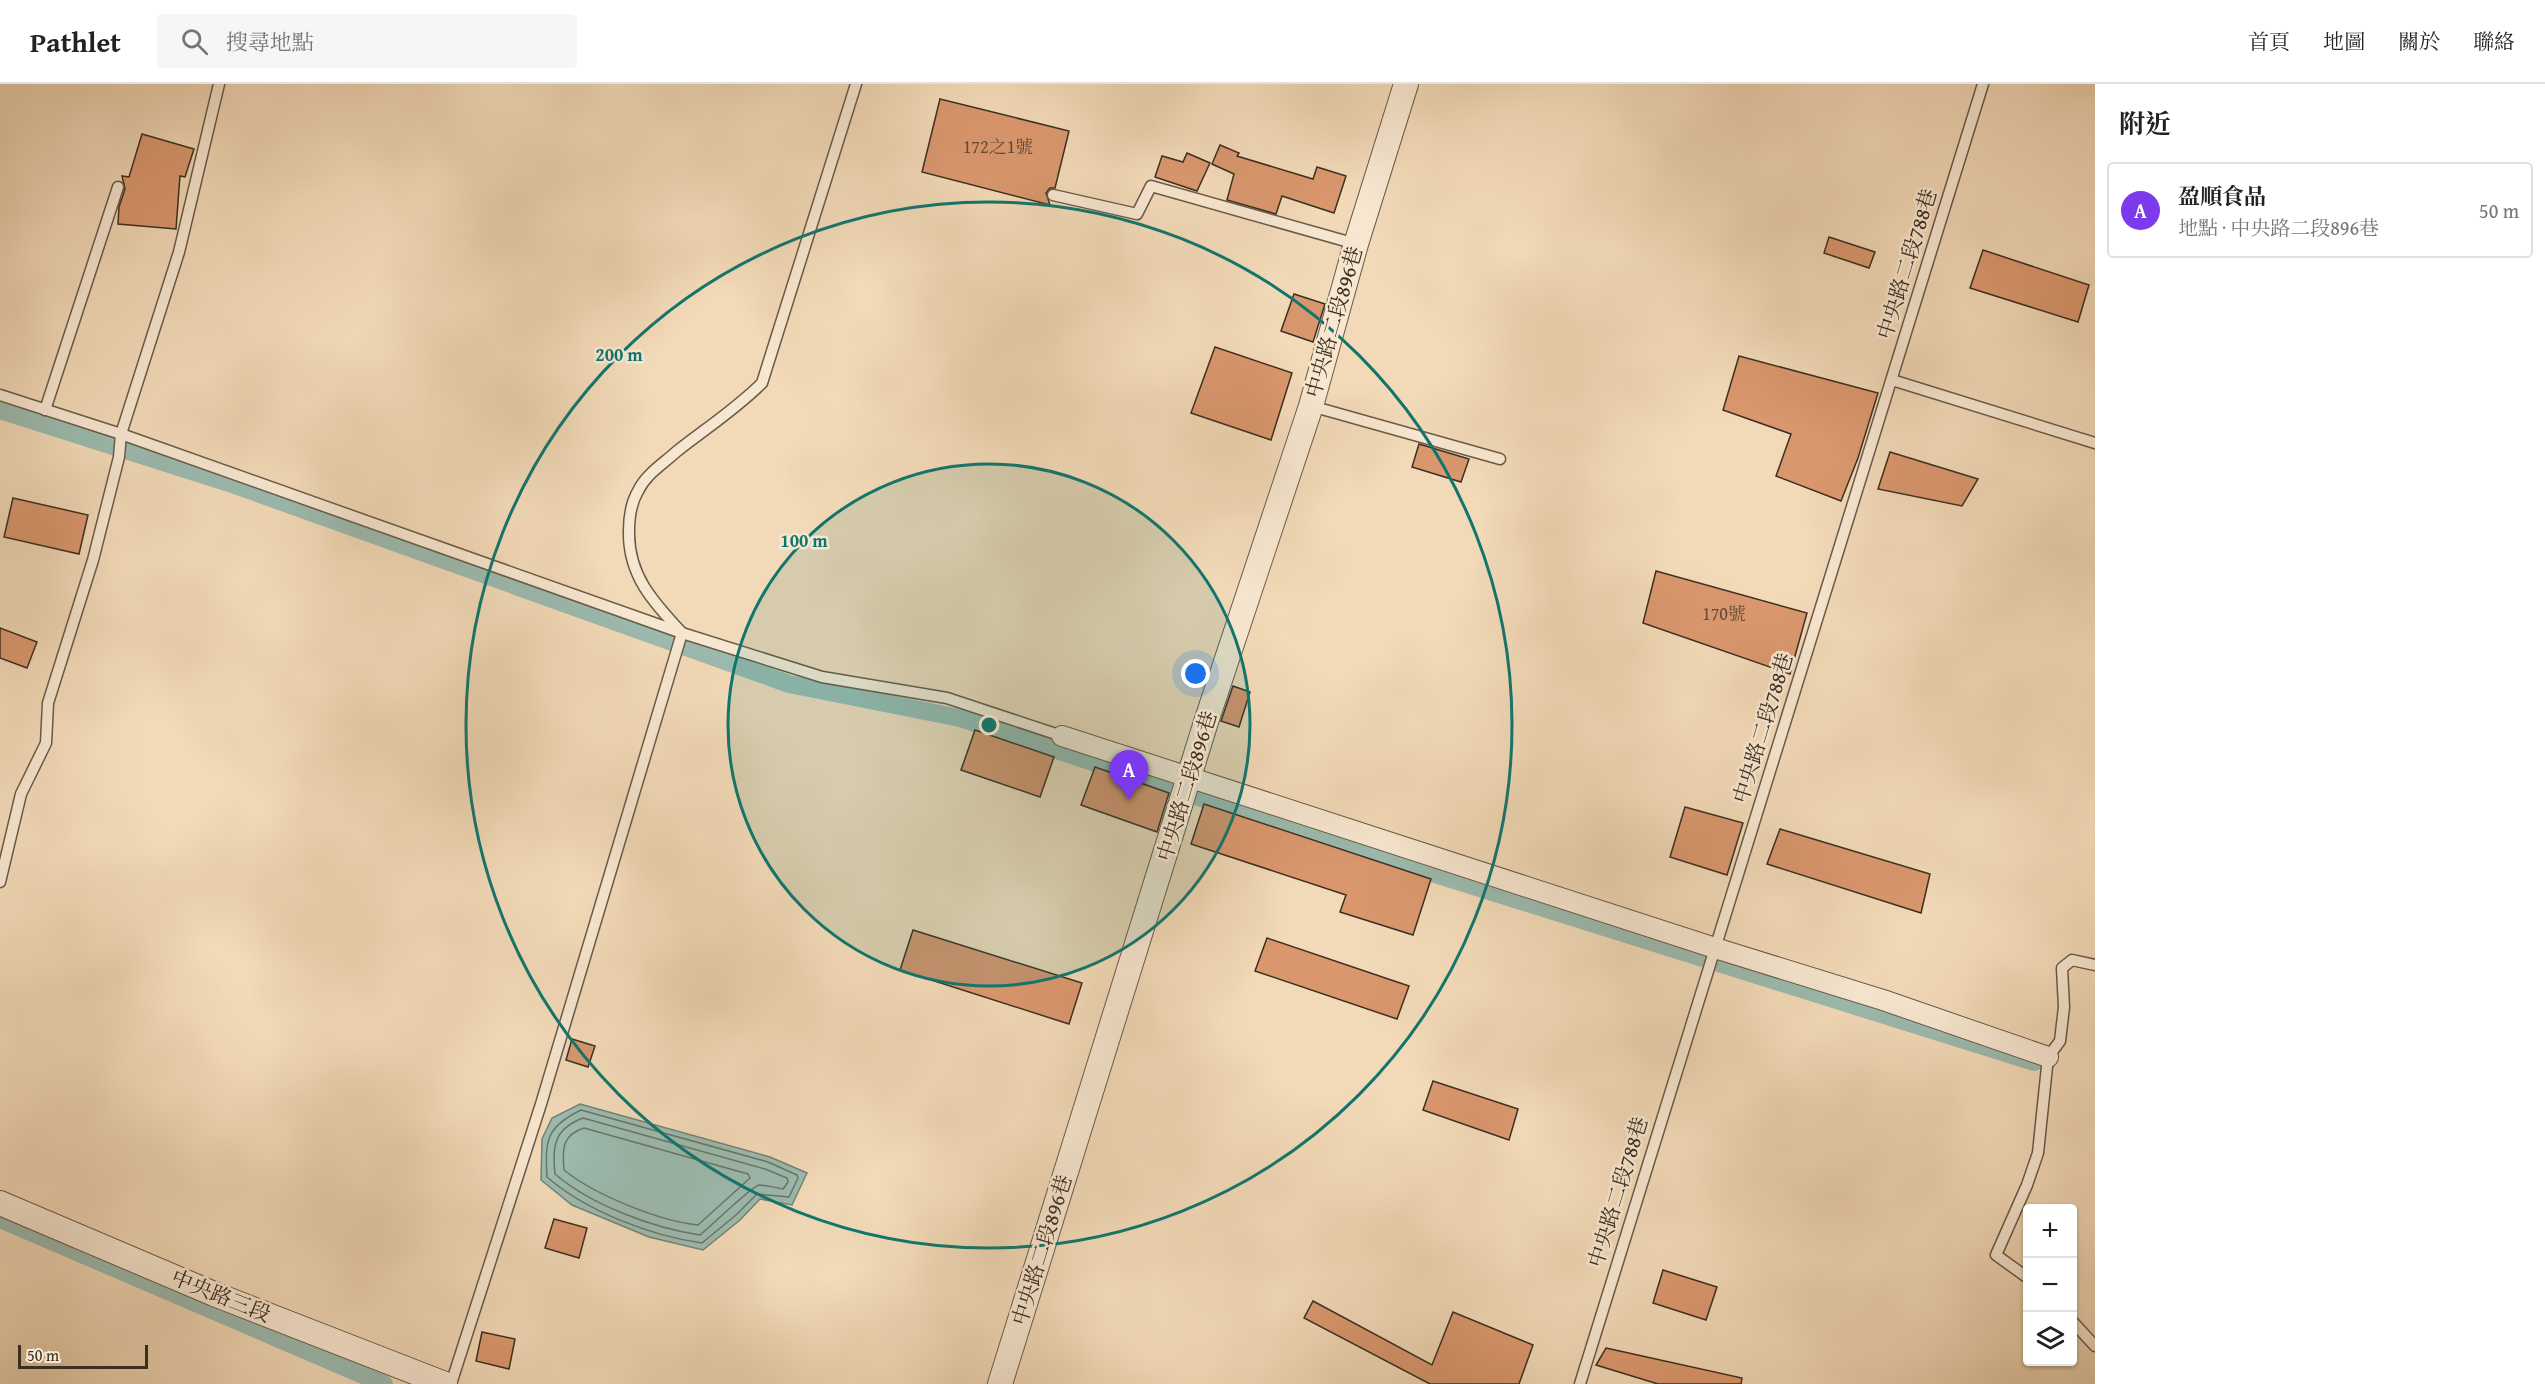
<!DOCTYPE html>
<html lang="zh-TW">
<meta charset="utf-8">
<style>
:root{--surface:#fff;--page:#f6f6f6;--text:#222;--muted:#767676;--line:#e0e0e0;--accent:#7c3aed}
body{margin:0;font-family:"Gentium Book Plus","Noto Serif TC",serif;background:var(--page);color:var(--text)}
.controls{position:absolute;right:18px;bottom:18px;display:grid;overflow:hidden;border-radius:6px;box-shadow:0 2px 4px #0004}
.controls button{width:54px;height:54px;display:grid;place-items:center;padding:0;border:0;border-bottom:2px solid var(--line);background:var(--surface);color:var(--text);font:30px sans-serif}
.scale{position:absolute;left:18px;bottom:15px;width:130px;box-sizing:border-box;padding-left:6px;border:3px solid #3b2f22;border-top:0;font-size:16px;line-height:21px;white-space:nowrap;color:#3b2f22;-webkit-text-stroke:4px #f7e6d0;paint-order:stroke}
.you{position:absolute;left:1196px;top:590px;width:21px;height:21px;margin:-15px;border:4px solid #fff;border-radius:50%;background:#1a73e8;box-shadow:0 0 0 9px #1a73e833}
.badge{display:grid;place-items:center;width:39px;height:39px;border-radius:50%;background:var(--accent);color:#fff;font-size:20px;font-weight:700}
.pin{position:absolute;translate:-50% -50px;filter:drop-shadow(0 2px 3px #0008)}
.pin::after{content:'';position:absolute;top:32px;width:21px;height:18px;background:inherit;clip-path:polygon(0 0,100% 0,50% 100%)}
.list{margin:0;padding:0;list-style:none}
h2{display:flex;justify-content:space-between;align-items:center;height:78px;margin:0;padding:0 24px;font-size:26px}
h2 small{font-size:20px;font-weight:400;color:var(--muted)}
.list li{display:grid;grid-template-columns:39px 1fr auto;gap:18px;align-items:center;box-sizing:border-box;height:96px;margin:0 12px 12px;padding:0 12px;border:2px solid var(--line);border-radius:6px}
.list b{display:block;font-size:22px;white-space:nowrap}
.list p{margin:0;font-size:20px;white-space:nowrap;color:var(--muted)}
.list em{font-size:20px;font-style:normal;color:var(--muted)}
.icon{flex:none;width:33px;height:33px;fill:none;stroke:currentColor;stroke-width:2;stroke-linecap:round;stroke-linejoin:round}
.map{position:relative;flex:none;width:2095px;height:1300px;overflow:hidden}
header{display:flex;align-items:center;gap:36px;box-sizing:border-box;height:84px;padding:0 30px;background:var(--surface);border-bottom:2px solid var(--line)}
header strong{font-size:28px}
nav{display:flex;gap:33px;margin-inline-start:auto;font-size:21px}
.search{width:420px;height:54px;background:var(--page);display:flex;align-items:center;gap:15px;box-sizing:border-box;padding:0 21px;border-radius:6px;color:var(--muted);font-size:22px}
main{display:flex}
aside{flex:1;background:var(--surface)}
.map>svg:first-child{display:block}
.water{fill:#9bbaae;stroke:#758276;stroke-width:1.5}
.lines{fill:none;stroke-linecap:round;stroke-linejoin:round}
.shore{stroke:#6b7468;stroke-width:1.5}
.canal{stroke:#9bbaae;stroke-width:18}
.building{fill:#da976e;stroke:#3b2f22;stroke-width:1.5}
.service-casing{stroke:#695a47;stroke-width:13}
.minor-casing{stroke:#695a47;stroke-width:22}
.tertiary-casing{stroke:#695a47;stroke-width:26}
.service{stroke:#f7e6d0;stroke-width:10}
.minor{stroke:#f7e6d0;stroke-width:20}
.tertiary{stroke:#f7e6d0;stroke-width:24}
.ring{fill:none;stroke:#0f766e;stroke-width:3}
.labels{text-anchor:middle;stroke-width:5;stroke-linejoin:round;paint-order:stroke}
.number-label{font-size:18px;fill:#634935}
.street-label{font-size:21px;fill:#3b2f22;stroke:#f7e6d0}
.centre{fill:#0f766e;stroke:#f7e6d0;stroke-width:3}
.ring-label{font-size:18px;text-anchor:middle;font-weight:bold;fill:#0f766e;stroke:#f7e6d0;stroke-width:5;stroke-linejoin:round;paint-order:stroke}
</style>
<header>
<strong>Pathlet</strong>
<div class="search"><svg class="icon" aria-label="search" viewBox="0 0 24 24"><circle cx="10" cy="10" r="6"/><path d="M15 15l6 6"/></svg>搜尋地點</div>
<nav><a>首頁</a><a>地圖</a><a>關於</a><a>聯絡</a></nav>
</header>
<main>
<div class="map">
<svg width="2095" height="1300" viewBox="0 0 2095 1300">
<rect width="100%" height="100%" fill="#f2d9b7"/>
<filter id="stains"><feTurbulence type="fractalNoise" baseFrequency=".00333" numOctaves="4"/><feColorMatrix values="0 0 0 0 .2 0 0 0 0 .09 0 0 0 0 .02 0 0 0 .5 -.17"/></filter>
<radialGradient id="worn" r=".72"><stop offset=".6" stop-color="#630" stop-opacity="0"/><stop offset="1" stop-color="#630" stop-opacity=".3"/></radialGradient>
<polygon class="water" points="580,1020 770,1073 807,1089 792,1121 760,1115 740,1136 703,1166 649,1153 572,1121 541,1096 542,1055 552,1034"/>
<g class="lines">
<g class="shore">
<path d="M581 1026 768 1078 797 1091 798 1094 789 1113 757 1110 736 1131 702 1159C651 1152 586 1127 547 1093 545 1056 546 1043 581 1026Z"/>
<path d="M583 1034 765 1085 787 1094 788 1098 783 1105C776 1104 767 1101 759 1101 752 1102 710 1143 700 1151 653 1144 591 1121 555 1090 552 1062 554 1045 583 1034Z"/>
<path d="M584 1044 748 1090 750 1094 698 1141C659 1137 595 1111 564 1086 562 1065 562 1051 584 1044Z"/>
</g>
<g class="canal">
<polyline points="0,326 235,401 789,600 960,634 1349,763 2034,978"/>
<polyline points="0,1135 384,1300"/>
</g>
</g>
<g class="building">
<polygon points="940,15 1069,47 1055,104 1050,104 1046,109 1050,121 922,88"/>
<polygon points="142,50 194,65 185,93 180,92 176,145 118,140 119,123 125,105 122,92 129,93"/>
<polygon points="1220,61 1239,69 1237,72 1313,95 1317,83 1346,92 1334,129 1282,112 1276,130 1227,116 1234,90 1212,80"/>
<polygon points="1187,69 1210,79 1197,107 1155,93 1162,72 1183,78"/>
<polygon points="1829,153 1875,168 1869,184 1824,169"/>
<polygon points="1983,166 2089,201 2078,238 1970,204"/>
<polygon points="1294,210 1325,220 1313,258 1281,247"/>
<polygon points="1215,263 1292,289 1271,356 1191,329"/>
<polygon points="1739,272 1878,309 1858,374 1841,417 1776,392 1791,350 1723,326"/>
<polygon points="1419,360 1469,375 1461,398 1412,383"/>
<polygon points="1890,368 1978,395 1962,422 1878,405"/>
<polygon points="13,414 88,431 79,470 4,453"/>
<polygon points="1656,487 1807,529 1790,590 1643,539"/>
<polygon points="0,544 37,558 27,584 0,574"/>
<polygon points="1233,602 1250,608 1239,643 1221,637"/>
<polygon points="975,646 1054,673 1040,713 961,686"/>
<polygon points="1095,683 1169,709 1157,748 1081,721"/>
<polygon points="1204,720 1431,795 1413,851 1340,828 1346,811 1191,760"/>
<polygon points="1685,723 1743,739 1727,791 1670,773"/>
<polygon points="1780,745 1930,790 1921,829 1767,780"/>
<polygon points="913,846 1082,899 1069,940 900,886"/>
<polygon points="1267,854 1409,902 1397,935 1255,887"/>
<polygon points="572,955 595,962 588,983 566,976"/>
<polygon points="1433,997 1518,1025 1509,1056 1423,1026"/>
<polygon points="554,1135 587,1144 579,1174 545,1164"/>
<polygon points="1663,1186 1717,1203 1706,1236 1653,1219"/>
<polygon points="1313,1217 1432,1281 1453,1228 1533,1261 1519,1300 1430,1300 1304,1234"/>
<polygon points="482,1248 515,1255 509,1285 476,1277"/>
<polygon points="1606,1264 1742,1294 1741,1300 1658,1300 1596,1281"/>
</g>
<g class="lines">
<defs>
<g id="service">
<polyline points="1053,111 1137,130 1151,102 1356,160"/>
<polyline points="1892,296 2095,359"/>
<polyline points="0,311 121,350 682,549 822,593 947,614 1062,652"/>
<polyline points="1311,322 1500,375"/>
<polyline points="45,326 118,103"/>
<polyline points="0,798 21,710 46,659 48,619 93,476 119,373 121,350 179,168 219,0"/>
<polyline points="2028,1194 1996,1171 2027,1101 2038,1069 2048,973 2060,957 2064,923 2062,884 2072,876 2095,881"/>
<polyline points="2072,1237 2095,1262"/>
<path d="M451 1300 541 1020 682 549C653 518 628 491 629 447 629 433 631 419 638 407 646 390 663 380 676 368 705 345 736 325 762 299L856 0"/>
<polyline points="1580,1300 1983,0"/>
</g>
<polyline id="minor" points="1062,652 1715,864 1883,916 2048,973"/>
<g id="tertiary">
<polyline points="0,1119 214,1210 445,1300"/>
<polyline points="1000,1300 1206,638 1311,322 1356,160 1406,0"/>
</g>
</defs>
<use href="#service" class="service-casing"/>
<use href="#minor" class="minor-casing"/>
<use href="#tertiary" class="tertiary-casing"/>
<use href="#service" class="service"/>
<use href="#minor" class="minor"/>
<use href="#tertiary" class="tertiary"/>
</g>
<circle cx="989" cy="641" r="261" fill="#0f766e" fill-opacity=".12"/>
<g class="ring">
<circle cx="989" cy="641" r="261"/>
<circle cx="989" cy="641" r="523"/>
</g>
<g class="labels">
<g class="number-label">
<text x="998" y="69">172之1號</text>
<text x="1724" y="536">170號</text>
</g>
<g class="street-label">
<text transform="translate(1907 180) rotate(-73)" y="7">中央路二段788巷</text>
<text transform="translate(1334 238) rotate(-74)" y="7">中央路二段896巷</text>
<text transform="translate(1763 644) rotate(-73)" y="7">中央路二段788巷</text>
<text transform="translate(1187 702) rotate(-73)" y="7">中央路二段896巷</text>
<text transform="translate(1618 1108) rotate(-73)" y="7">中央路二段788巷</text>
<text transform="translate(1042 1166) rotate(-73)" y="7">中央路二段896巷</text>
<text transform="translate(221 1212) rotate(22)" y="7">中央路三段</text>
</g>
</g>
<circle cx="989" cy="641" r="9" class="centre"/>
<g class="ring-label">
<text x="619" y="277">200 m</text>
<text x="804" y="463">100 m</text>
</g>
<rect width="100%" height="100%" filter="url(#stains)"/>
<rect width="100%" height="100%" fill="url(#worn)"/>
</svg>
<div class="controls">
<button>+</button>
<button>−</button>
<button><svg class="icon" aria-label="layers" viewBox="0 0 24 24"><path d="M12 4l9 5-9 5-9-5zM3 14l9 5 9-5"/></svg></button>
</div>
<div class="scale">50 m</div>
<div class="you"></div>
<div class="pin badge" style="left:1129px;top:716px">A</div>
</div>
<aside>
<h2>附近<small></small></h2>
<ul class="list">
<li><span class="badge">A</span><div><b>盈順食品</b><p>地點 · 中央路二段896巷</p></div><em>50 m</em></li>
</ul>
</aside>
</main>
